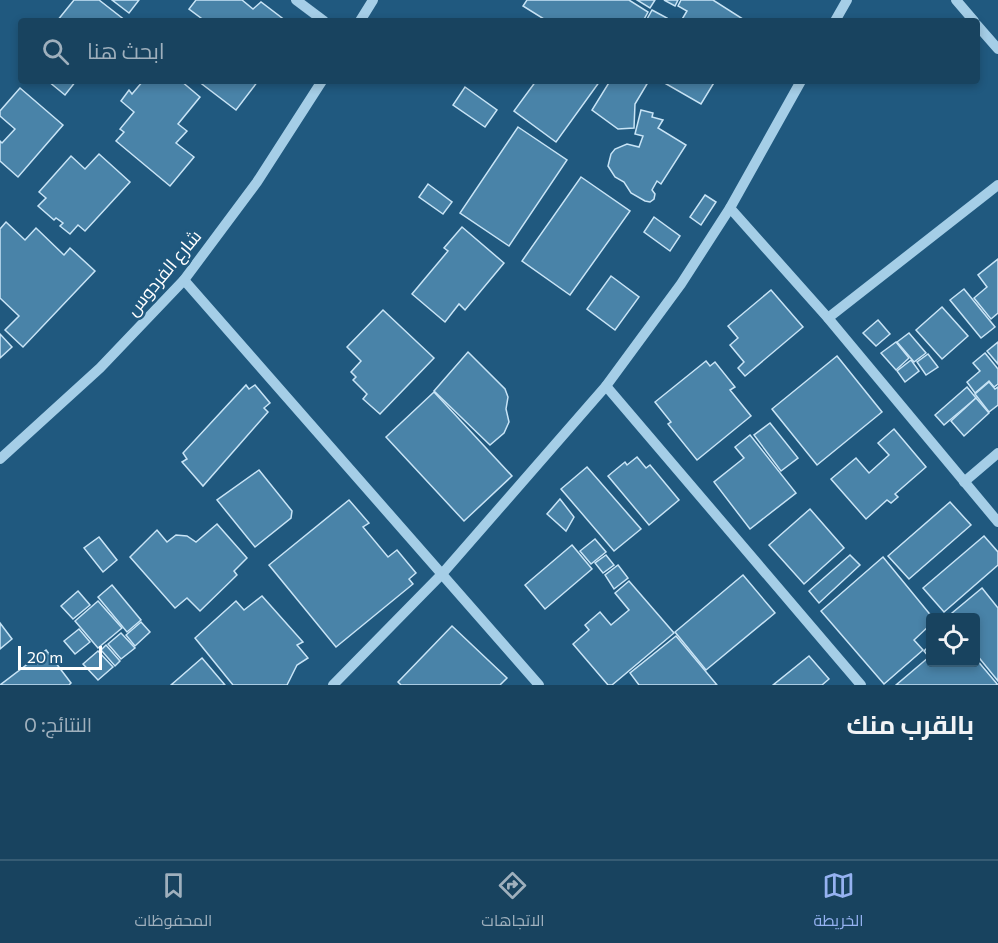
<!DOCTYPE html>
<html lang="ar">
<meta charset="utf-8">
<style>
:root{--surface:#18435f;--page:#214a65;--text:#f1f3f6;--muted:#9fb0bd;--line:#365c74;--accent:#95b2f1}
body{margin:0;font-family:Commissioner,Cairo,sans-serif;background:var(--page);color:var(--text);direction:rtl}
.controls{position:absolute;right:18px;bottom:18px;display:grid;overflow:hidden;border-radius:6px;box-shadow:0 3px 9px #0003}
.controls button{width:54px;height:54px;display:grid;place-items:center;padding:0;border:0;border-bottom:2px solid var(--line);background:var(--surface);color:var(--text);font:30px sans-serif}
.scale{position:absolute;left:18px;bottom:15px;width:84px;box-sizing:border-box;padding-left:6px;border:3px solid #fff;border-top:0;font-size:16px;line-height:21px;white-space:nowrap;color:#fff;-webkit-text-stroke:4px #20597f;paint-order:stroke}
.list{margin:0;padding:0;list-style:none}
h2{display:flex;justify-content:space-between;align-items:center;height:78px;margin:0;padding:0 24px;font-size:26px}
h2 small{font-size:20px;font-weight:400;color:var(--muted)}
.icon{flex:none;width:33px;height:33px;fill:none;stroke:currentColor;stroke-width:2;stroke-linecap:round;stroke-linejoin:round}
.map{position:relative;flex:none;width:998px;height:685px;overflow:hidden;direction:ltr}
.search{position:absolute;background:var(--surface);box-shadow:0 3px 9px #0003;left:18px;right:18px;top:18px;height:66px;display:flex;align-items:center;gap:15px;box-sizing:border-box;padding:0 21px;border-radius:6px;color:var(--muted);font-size:22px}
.sheet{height:174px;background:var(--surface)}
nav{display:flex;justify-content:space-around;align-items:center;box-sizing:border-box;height:84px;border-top:2px solid var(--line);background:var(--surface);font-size:16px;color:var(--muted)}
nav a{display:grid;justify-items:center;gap:3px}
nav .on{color:var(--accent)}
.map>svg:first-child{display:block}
.building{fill:#4983a8;stroke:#c8e4f6;stroke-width:1.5}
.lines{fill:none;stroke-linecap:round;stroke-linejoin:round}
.minor{stroke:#a5cee7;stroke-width:10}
.labels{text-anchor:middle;stroke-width:5;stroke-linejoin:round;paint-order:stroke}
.street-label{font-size:18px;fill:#fff;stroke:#20597f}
</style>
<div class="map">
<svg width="998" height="685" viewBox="0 0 998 685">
<rect width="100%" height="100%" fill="#20597f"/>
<g class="building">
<polygon points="74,0 99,0 126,21 57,21"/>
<polygon points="112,0 139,0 129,13"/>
<polygon points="196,0 242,0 253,9 261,2 286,21 205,21 189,9"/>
<polygon points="527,0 629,0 648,12 643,21 547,21 523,6"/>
<polygon points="637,0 655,0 650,8"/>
<polygon points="664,0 678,0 675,6"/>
<polygon points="681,0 713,0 746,21 681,21 687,11 678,6"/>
<polygon points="652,10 667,18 665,21 646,21"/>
<polygon points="48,81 76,81 65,95"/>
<polygon points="143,81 181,81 200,97 178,124 187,131 176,143 194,157 170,186 116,141 124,132 120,129 134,112 121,101 129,90 132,94"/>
<polygon points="198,81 258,81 236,110"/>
<polygon points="536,81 600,81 556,142 514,111"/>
<polygon points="610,81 642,81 647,84 635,104 634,128 618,129 592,110"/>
<polygon points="661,81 715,81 701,104"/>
<polygon points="465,87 497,110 485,127 453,105"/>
<polygon points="20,88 63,125 18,177 0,161 0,141 2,143 15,129 0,116 0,111"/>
<polygon points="641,110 653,113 652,117 663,120 658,128 686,145 661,184 657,181 652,190 655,194 654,199 650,202 645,201 631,193 624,182 615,177 608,166 611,154 615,149 627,144 639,147 643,136 635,134"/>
<polygon points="518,127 567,160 509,246 460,213"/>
<polygon points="99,154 130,182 85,231 78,225 70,234 60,226 63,223 56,218 54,220 38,206 46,198 39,192 71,156 85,169"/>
<polygon points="581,177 630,211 570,295 522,261"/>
<polygon points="428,184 452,202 443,214 419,197"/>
<polygon points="705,195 716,202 701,225 690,217"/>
<polygon points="654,217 680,236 670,251 644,232"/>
<polygon points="6,222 25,240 36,228 64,255 70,248 95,271 23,347 5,330 19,316 0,298 0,229"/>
<polygon points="462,227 504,263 465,310 459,304 445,322 412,294 448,251 444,248"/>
<polygon points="998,259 998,313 991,319 974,298 987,287 978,275"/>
<polygon points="611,276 639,297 615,330 587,309"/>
<polygon points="964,289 995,327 981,338 950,300"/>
<polygon points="771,290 803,327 745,376 738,368 744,362 730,345 738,338 728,326"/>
<polygon points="942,307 968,336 942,359 916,330"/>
<polygon points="383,310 434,358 380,414 363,399 367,394 353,380 356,377 351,372 361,361 347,347"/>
<polygon points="878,320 890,334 876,346 863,333"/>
<polygon points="909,333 926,353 914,362 897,342"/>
<polygon points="0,334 12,347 0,358"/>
<polygon points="896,342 909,358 896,370 881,353"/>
<polygon points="998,342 998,364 987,351"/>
<polygon points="468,352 505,389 508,397 506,409 509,422 504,433 490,445 434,391"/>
<polygon points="985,353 998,369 998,384 994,387 989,381 975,393 967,382 980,371 973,363"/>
<polygon points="928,354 938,367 926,375 917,362"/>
<polygon points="837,356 882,412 817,465 772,409"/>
<polygon points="911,360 919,371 905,382 897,371"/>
<polygon points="706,361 710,366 715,362 735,387 730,390 751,416 697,460 668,424 671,422 655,402"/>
<polygon points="989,382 995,389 998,387 998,405 989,412 975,394"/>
<polygon points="246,385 249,389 255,385 270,403 264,408 268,412 203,486 182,462 187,459 183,453"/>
<polygon points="967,387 976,398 944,425 935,415"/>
<polygon points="434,392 512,476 464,521 386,437"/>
<polygon points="976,398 989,413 964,436 951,421"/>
<polygon points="770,423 798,458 781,471 754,435"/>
<polygon points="894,429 926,467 895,494 898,497 891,503 887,500 866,519 831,479 856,458 869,473 889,455 878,443"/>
<polygon points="750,435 796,493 750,529 714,482 744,458 735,447"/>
<polygon points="637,457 646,468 650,465 679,500 649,525 608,476 625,462 627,465"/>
<polygon points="587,467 641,529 614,551 561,489"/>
<polygon points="259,470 292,511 291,518 255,547 217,500"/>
<polygon points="560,499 574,517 566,531 547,514"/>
<polygon points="349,500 369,523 363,527 388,557 397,550 416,573 409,579 413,584 336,647 269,565"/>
<polygon points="950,502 971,525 909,579 888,556"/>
<polygon points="810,509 844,548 804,584 769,545"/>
<polygon points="217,524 247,558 234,571 237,575 200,611 187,598 175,608 130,557 157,530 167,542 176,535 187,536 196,542"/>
<polygon points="984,536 998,552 998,565 944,612 923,588"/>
<polygon points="99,537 117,560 103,572 84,548"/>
<polygon points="595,539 606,552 591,564 580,551"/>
<polygon points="572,545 592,569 545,609 525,585"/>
<polygon points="606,555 614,565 603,573 595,563"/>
<polygon points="850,555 860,565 819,603 809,591"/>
<polygon points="883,557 933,618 930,618 930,625 914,640 923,650 884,684 821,611"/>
<polygon points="618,565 628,578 614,589 605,575"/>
<polygon points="743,575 775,613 706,670 675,632"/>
<polygon points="629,581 674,633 612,685 608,685 573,644 589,630 585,625 600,612 611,625 629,610 615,593"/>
<polygon points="112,585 141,620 127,632 98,597"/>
<polygon points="982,588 998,608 998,681 976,654 976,618 946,618"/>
<polygon points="78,591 90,605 73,619 61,606"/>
<polygon points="262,596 303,642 297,645 308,658 297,665 287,685 233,685 195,638 236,601 244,610"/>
<polygon points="98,601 122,628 98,648 75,621"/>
<polygon points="141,622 150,632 135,646 126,635"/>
<polygon points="0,623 12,639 0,649"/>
<polygon points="452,626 507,678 500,685 401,685 398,682"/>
<polygon points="79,629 90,642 75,654 64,641"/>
<polygon points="121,633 135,648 121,659 108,644"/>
<polygon points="676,636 717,685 639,685 630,673"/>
<polygon points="106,645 120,661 115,666 101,650"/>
<polygon points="930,645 930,662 976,662 976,659 998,685 896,685 929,657 924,651"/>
<polygon points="46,650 71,683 69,685 0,685"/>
<polygon points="98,651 113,667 98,680 83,664"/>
<polygon points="809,656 829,679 822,685 773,685"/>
<polygon points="202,658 225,685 171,685"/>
</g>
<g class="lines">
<g class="minor">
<polyline points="296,0 324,21"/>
<polyline points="956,0 974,21"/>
<polyline points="360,21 373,0"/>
<polyline points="835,21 847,0"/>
<polyline points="977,25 998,49"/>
<polyline points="730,208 828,318 998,522"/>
<polyline points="184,280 539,685"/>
<polyline points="828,318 998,185"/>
<polyline points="606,386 861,685"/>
<polyline points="0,459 100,368 184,280 257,182 322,81"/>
<polyline points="964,482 998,453"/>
<polyline points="333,685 442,574 606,386 681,284 730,208 801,81"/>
</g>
</g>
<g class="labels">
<g class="street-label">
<text transform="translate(164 273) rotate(-50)" y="6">شارع الفردوس</text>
</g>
</g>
</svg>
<div class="controls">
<button><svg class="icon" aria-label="locate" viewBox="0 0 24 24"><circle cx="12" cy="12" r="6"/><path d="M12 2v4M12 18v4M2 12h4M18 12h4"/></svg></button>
</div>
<div class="scale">20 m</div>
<div class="search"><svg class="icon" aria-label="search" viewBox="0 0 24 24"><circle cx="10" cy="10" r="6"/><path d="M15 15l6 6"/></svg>ابحث هنا</div>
</div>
<section class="sheet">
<h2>بالقرب منك<small>النتائج: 0</small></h2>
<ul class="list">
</ul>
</section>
<nav>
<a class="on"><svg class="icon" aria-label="map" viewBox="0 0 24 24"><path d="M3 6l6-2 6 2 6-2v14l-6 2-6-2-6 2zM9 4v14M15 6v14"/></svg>الخريطة</a>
<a><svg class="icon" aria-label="directions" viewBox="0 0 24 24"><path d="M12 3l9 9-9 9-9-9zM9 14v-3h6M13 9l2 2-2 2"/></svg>الاتجاهات</a>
<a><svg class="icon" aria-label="saved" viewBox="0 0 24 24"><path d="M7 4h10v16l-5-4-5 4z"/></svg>المحفوظات</a>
</nav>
